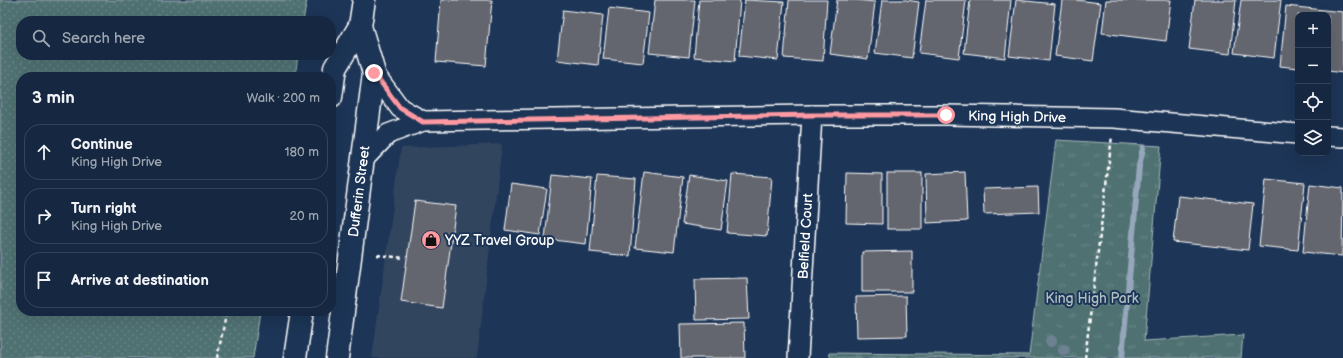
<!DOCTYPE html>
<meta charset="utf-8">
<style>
:root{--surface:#162841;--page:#23344c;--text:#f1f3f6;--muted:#9ea6b1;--line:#35445a}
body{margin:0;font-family:"Balsamiq Sans",sans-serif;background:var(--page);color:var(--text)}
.controls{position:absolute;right:12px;top:12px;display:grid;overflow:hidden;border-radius:8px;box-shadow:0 4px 16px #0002}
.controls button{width:36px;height:36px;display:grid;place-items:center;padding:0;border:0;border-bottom:1px solid var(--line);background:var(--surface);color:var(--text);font:20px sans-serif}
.stop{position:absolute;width:12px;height:12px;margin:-9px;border:3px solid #ff9aa2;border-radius:50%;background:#fff}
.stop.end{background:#ff9aa2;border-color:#fff;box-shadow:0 1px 4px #0008}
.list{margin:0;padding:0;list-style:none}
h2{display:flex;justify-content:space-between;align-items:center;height:52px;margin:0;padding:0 16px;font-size:17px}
h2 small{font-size:13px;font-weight:400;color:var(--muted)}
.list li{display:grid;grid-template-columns:26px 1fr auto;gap:12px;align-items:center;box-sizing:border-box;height:56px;margin:0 8px 8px;padding:0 8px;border:1px solid var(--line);border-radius:16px}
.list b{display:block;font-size:15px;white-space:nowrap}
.list p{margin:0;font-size:13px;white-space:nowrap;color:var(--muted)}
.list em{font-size:13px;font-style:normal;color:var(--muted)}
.icon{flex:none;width:22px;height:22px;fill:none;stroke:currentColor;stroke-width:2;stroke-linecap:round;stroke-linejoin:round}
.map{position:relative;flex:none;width:1343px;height:358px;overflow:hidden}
.search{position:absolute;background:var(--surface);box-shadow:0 4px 16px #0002;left:16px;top:16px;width:320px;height:44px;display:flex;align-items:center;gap:10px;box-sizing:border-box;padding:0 14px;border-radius:16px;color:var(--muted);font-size:15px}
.panel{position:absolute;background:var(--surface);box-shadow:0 4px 16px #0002;left:16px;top:72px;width:320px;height:244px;border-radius:16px}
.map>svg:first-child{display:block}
.built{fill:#32445e}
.grass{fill:url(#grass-dots);stroke:#a7b8b8}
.park{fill:url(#park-tufts);stroke:#a7b8b8}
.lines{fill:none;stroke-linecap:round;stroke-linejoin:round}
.stream{stroke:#96a7bc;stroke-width:6}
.building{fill:#64666e;stroke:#fff}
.street-casing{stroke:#fff;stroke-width:22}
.secondary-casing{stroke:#fff;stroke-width:25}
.path{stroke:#fff;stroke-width:2.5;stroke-dasharray:4 3;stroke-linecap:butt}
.street{stroke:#1d3557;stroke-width:19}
.secondary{stroke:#1d3557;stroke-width:22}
.tree{fill:#6e8191}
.route{stroke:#ff9aa2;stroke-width:5}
.labels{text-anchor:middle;stroke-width:4;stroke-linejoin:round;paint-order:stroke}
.street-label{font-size:14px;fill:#fff;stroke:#1d3557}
.poi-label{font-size:14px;fill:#fff;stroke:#1d3557;text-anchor:start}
.park-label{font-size:14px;fill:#b0bfc0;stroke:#1d3557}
</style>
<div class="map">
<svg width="1343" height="358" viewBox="0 0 1343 358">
<defs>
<pattern id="grass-dots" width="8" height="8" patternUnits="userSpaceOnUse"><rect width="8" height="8" fill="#4f7172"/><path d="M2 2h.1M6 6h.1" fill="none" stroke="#698687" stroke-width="1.8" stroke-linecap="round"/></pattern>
<pattern id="park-tufts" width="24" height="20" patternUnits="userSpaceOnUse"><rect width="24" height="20" fill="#4f7172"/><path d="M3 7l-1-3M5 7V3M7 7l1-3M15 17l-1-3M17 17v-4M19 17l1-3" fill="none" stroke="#698687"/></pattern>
</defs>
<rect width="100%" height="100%" fill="#1d3557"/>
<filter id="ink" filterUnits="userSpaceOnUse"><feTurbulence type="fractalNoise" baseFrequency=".025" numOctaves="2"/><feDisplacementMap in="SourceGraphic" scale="8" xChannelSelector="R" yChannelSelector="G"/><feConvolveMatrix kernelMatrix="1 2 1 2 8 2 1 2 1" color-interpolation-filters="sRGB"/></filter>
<g filter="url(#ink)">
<polygon class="built" points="502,144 477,358 372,358 401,148"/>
<polygon class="grass" points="0,0 307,0 303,21 21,21 21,55 298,55 295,77 21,77 21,311 260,311 253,358 0,358"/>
<polygon class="park" points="1056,140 1161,146 1144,341 1243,335 1241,358 831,358 829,353 1029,355"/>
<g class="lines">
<polyline class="stream" points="1122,358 1139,166 1143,148"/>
</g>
<g class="building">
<polygon points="441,0 492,0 486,66 436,62"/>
<polygon points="655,0 695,0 689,57 649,53"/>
<polygon points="699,0 740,0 735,61 694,57"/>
<polygon points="745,0 784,2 778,60 739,56"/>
<polygon points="789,0 827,0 823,61 784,58"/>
<polygon points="837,0 855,0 875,2 868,59 830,54"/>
<polygon points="882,0 906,0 919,2 912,58 875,53"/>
<polygon points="926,0 966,0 959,58 919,53"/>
<polygon points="970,0 1011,0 1005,58 964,53"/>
<polygon points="1016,0 1055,4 1049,61 1009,56"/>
<polygon points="1062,0 1076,0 1101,3 1093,61 1055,56"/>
<polygon points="1106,0 1171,0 1166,41 1102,33"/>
<polygon points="1195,0 1236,0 1230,54 1189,49"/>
<polygon points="1241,0 1281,0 1274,58 1234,53"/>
<polygon points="1286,6 1343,12 1343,73 1328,71 1328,15 1298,15 1298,68 1280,66"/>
<polygon points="609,8 649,13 643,63 603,59"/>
<polygon points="563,10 603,15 598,65 557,60"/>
<polygon points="644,172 683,177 674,252 635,248"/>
<polygon points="965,172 967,221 927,223 926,174"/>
<polygon points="847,173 882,174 882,224 846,223"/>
<rect x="887" y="173" width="35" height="56"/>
<polygon points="732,174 772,177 767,236 727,233"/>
<polygon points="552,175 592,179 586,244 545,239"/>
<polygon points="689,175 728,181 721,230 682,224"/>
<polygon points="597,176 636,179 630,256 590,252"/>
<polygon points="1266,179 1305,183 1298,250 1259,246"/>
<polygon points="511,184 547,189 540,235 505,230"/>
<polygon points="1310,184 1343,188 1342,256 1303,252"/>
<polygon points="1038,187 1039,212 984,214 983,189"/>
<polygon points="1178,196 1253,204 1248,250 1173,242"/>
<polygon points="415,201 456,206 442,308 401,302"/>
<polygon points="912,251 912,292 862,292 862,252"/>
<polygon points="747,278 749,319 696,320 695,279"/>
<polygon points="906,296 907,336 857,337 856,297"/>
<polygon points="744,323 745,358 681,358 680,324"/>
</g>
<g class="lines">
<defs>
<g id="street">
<polyline points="374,73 400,108 423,121"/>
<polyline points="1328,136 1343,137"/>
<path id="s1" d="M362 161 388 134 423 121 812 115H946L1114 118 1298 134"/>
<path id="s2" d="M798 358 812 115"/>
</g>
<g id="secondary">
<polyline points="331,97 335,68 360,26 364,0"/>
<polyline points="295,358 302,311"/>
<path id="s3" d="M337 358 374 73 360 26"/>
</g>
</defs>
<use href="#street" class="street-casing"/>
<use href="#secondary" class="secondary-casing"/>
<g class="path">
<polyline points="377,255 404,258"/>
<polyline points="217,358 226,315 231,311"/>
<polyline points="1085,358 1112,136"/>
</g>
<use href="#street" class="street"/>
<use href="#secondary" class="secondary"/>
</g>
<g class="tree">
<circle cx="1051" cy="341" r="6"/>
<circle cx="1064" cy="350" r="6"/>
</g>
</g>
<g class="lines" filter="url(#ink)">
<polyline class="route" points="374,73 400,108 423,122 812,115 946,115"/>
</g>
<defs>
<symbol id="shop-disc" viewBox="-11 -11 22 22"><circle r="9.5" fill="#ff9aa2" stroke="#1d3557"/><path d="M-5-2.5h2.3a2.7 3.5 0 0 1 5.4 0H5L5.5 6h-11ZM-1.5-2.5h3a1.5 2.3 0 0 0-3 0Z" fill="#111"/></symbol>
</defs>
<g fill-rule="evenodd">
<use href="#shop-disc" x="420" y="229" width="22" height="22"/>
</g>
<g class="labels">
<g class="street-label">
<text dy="5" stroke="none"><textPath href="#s1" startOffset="669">King High Drive</textPath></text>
<text dy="5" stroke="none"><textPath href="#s3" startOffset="168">Dufferin Street</textPath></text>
<text dy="5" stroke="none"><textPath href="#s2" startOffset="122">Belfield Court</textPath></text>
</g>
<g class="poi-label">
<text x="445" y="245">YYZ Travel Group</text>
</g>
<g class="park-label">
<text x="1092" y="303">King High Park</text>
</g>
</g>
</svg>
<div class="controls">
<button>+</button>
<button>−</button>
<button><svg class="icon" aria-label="locate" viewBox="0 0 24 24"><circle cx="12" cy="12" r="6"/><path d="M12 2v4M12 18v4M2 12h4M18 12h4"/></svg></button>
<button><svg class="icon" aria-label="layers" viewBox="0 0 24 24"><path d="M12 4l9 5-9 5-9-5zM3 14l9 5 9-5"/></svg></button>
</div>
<div class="stop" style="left:946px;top:115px"></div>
<div class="stop end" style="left:374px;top:73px"></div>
<div class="search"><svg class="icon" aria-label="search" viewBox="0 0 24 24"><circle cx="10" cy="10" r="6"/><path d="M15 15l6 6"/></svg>Search here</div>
<section class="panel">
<h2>3 min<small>Walk · 200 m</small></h2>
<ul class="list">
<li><svg class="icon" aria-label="ahead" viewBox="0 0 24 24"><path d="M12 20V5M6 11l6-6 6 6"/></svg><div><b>Continue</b><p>King High Drive</p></div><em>180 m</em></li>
<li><svg class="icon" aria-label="right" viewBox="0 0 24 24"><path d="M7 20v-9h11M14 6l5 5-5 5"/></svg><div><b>Turn right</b><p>King High Drive</p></div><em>20 m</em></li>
<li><svg class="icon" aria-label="arrive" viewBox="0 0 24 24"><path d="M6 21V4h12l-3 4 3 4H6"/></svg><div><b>Arrive at destination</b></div></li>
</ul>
</section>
</div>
